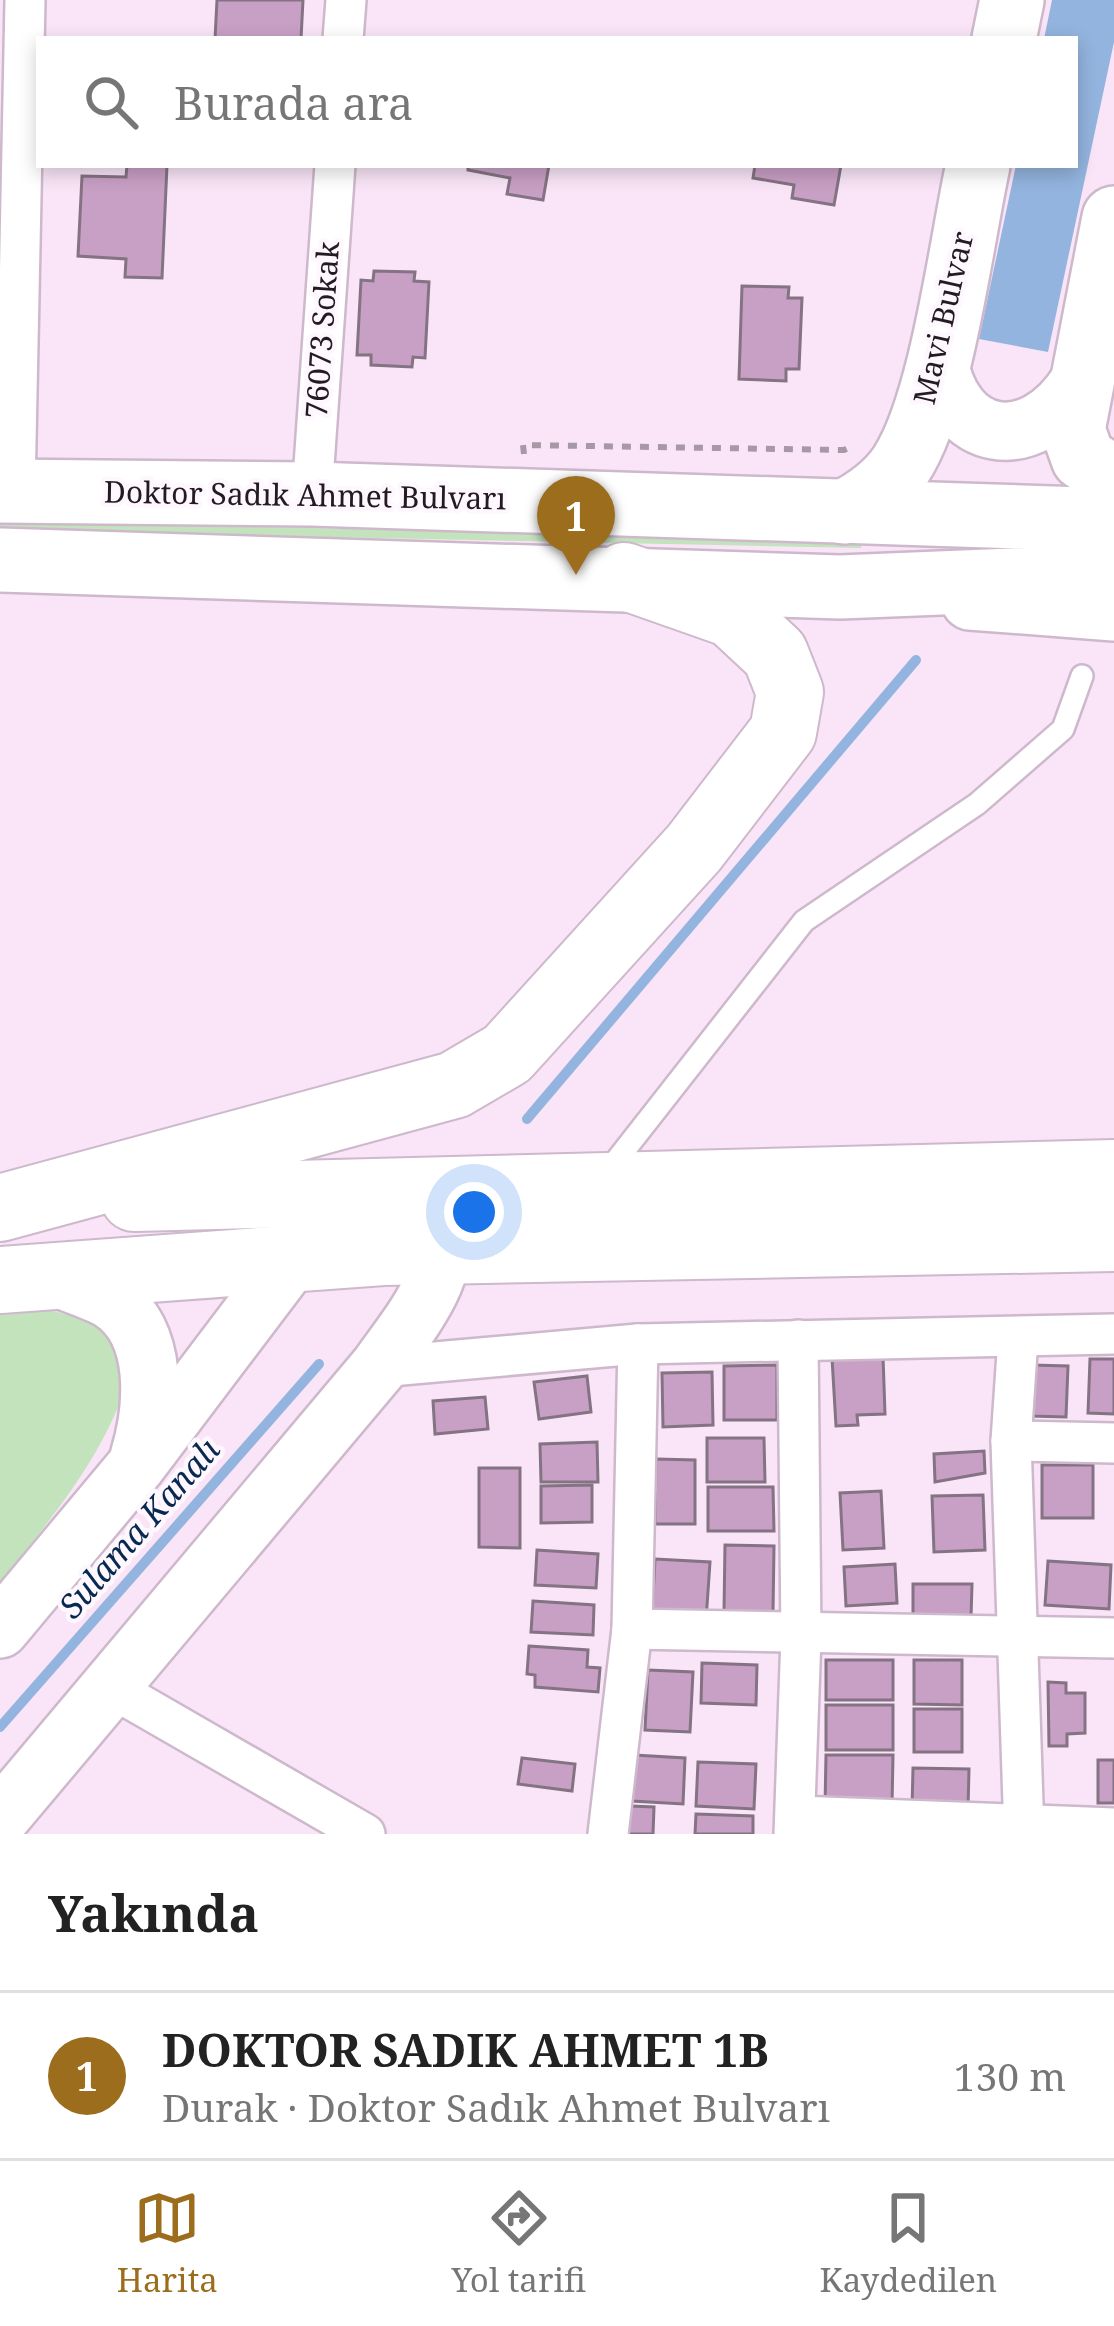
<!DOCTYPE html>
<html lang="tr">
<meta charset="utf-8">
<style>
:root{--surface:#fff;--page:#f2f2f2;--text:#222;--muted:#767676;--line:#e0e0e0;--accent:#9b6d1d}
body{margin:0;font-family:"Noto Serif",serif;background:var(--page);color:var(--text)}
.you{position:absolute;left:474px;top:1212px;width:42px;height:42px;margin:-30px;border:9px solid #fff;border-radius:50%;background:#1a73e8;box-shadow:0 0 0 18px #1a73e833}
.badge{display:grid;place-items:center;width:78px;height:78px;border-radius:50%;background:var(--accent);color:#fff;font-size:39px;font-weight:700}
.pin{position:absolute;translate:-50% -99px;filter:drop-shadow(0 3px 6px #0008)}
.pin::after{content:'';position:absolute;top:63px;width:42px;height:36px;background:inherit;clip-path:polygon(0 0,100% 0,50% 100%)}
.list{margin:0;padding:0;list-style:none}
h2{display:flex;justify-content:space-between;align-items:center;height:156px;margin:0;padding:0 48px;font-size:51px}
h2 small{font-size:39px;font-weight:400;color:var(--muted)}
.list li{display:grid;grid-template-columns:78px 1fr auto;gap:36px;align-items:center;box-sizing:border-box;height:168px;padding:0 48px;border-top:3px solid var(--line)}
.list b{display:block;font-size:45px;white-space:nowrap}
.list p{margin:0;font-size:39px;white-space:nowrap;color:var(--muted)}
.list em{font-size:39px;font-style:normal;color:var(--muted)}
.icon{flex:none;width:66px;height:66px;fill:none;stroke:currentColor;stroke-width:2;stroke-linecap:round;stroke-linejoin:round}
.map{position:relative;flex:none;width:1114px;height:1834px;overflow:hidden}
.search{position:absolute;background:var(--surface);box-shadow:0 6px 18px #0003;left:36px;right:36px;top:36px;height:132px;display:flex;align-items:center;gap:30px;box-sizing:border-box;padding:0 42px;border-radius:0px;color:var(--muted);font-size:45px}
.sheet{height:324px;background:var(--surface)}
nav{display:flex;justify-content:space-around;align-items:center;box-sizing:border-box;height:168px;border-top:3px solid var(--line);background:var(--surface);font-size:33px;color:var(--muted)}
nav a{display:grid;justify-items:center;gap:6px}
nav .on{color:var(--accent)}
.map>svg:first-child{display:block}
.green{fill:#c3e3bc}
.water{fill:#93b4de}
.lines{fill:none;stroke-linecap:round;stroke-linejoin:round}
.stream{stroke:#93b4de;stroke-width:10}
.building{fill:#c89fc5;stroke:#847383;stroke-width:3}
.service-casing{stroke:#cdb9cb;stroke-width:26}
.minor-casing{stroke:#cdb9cb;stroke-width:44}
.secondary-casing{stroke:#cdb9cb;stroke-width:62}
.primary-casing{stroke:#cdb9cb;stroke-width:68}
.motorway-casing{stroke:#cdb9cb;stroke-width:70}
.path{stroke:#a798a6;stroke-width:6;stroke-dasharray:9 9;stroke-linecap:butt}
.service{stroke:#fff;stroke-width:21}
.minor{stroke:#fff;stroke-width:39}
.secondary{stroke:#fff;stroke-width:57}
.primary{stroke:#fff;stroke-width:63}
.motorway{stroke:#fff;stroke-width:66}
.labels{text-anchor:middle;stroke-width:9;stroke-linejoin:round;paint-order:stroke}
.street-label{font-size:30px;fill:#221b22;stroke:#fff7fe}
.water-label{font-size:33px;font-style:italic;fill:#072950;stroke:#fff7fe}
</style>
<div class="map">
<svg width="1114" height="1834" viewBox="0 0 1114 1834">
<rect width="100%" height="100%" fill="#f9e5f7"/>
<g class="green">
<polygon points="0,518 85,524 863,538 861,548 85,532 0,527"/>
<path d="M34 1306 111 1326 132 1366C109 1452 54 1514 0 1583V1307Z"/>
</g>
<polygon class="water" points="1052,0 1114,0 1114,42 1048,352 979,339 1016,165 1075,165 1075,39 1044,39"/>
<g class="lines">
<g class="stream">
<polyline points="527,1119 916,660"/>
<polyline points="0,1727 319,1364"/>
</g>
</g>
<g class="building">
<polygon points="217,0 303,0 301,39 215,39"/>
<polygon points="127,165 167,165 162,278 125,277 126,259 78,256 82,176 126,177"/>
<polygon points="468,165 549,165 543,200 507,194 510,178 468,170"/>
<polygon points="755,165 841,165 834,205 792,198 794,185 753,178"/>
<polygon points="374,271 415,272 414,281 429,282 425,358 413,357 412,367 371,365 371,355 357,355 361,280 373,281"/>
<polygon points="742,286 789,287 788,298 802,298 799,369 786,369 786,381 739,379"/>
<polygon points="883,1356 885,1414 857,1415 858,1425 836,1426 832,1358"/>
<polygon points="1090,1359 1114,1359 1114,1414 1088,1413"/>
<polygon points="777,1365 777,1420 724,1420 724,1366"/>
<polygon points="1032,1365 1068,1366 1066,1417 1030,1416"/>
<polygon points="712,1372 713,1425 663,1427 662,1373"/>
<polygon points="587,1376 591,1412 539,1419 534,1382"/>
<polygon points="485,1397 488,1429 435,1434 433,1401"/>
<polygon points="707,1438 764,1438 765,1482 707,1482"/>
<polygon points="597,1442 598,1482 541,1482 540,1444"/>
<polygon points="984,1451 985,1473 935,1482 934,1454"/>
<polygon points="656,1459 695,1460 695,1524 655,1524"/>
<rect x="1042" y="1465" width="51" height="53"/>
<polygon points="479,1468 520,1468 520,1548 479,1547"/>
<polygon points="592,1485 592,1522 541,1523 541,1486"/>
<polygon points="708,1487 773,1487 774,1531 708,1531"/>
<polygon points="881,1491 884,1548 843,1550 840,1493"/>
<polygon points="983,1495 985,1550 934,1552 932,1496"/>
<polygon points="725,1545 774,1546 773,1613 724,1612"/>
<polygon points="537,1550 598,1554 596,1588 535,1585"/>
<polygon points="655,1559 710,1562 706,1621 652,1617"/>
<polygon points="1048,1561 1111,1565 1109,1609 1045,1605"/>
<polygon points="895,1564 897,1603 846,1606 844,1567"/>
<polygon points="913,1584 972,1584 971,1618 913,1617"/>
<polygon points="533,1601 594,1605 593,1635 531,1632"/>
<polygon points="529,1646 588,1650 587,1667 600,1668 598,1692 535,1687 535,1675 527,1674"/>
<rect x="826" y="1660" width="67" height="40"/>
<polygon points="914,1660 962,1660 962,1705 914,1704"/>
<polygon points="702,1663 757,1665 756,1705 701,1703"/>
<polygon points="648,1670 693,1672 690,1732 645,1730"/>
<polygon points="1048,1682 1066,1683 1066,1693 1085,1693 1085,1733 1067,1734 1067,1746 1049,1746"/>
<rect x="826" y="1705" width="67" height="45"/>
<rect x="914" y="1709" width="48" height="43"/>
<polygon points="634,1755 685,1758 683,1804 632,1801"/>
<polygon points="826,1755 893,1755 892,1807 825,1806"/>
<polygon points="522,1758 575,1764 572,1791 518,1784"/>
<rect x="1098" y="1760" width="16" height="43"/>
<polygon points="698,1762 756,1764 754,1809 696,1806"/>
<polygon points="913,1768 969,1769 968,1810 912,1809"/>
<polygon points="630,1806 654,1807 653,1834 628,1834"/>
<polygon points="696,1814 753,1816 753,1834 695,1834"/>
</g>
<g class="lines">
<defs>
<polyline id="service" points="605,1175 804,921 977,804 1063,729 1082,676"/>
<g id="minor">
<polyline points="343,39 346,0"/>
<polyline points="15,491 25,0"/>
<polyline points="312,494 335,165"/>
<polyline points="1018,1338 1011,1441 1024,1834"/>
<polyline points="379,1367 638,1344 1114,1334"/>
<polyline points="1011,1441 1114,1443"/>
<polyline points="632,1629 1114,1638"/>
<polyline points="110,1687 365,1834"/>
<polyline points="797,1816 1114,1828"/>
<polyline points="608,1834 632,1629 638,1344"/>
<polyline points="794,1834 801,1636 798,1340"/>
</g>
<g id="secondary">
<path d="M938 355C951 446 1032 456 1079 382"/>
<polyline points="970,601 1114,612"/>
<path d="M57 1278C74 1285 94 1291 110 1300 160 1331 154 1408 139 1457"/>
<polyline points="0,1629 136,1466 313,1232"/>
<path d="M0 1818 379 1367C409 1324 463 1264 434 1213"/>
</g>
<g id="primary">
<polyline points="1004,39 1012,0"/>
<polyline points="1114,218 1073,430 1083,458 1114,479"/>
<polyline points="0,491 312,494 1114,520"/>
<path d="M844 512C867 500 887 486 901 465 942 402 961 243 978 165"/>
<polyline points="0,560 840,587 1114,576"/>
</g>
<g id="motorway">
<polyline points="134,1198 1114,1173"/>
<polyline points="0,1208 454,1085 507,1054 694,848 783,732 790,692 775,654 732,614 624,576"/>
<polyline points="0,1280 383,1252 1114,1238"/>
</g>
</defs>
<use href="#service" class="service-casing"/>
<use href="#minor" class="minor-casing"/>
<use href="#secondary" class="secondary-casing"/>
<use href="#primary" class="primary-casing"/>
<use href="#motorway" class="motorway-casing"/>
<polyline class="path" points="524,454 523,445 844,450 854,445"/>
<use href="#service" class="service"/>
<use href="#minor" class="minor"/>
<use href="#secondary" class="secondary"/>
<use href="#primary" class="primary"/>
<use href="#motorway" class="motorway"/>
</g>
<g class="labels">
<g class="street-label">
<text transform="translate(944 318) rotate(-77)" y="10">Mavi Bulvar</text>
<text transform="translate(323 330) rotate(-86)" y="10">76073 Sokak</text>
<text transform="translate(305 496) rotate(1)" y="10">Doktor Sadık Ahmet Bulvarı</text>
</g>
<g class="water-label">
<text transform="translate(139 1528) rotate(-49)" y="12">Sulama Kanalı</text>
</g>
</g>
</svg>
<div class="you"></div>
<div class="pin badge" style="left:576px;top:575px">1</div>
<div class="search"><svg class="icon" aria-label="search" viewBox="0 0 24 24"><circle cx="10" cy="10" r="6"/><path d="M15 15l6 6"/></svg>Burada ara</div>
</div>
<section class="sheet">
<h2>Yakında<small></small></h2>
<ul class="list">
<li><span class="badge">1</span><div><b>DOKTOR SADIK AHMET 1B</b><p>Durak · Doktor Sadık Ahmet Bulvarı</p></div><em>130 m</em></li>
</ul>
</section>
<nav>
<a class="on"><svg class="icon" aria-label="map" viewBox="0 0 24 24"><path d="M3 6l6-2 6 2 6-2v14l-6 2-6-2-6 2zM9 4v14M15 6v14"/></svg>Harita</a>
<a><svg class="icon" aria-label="directions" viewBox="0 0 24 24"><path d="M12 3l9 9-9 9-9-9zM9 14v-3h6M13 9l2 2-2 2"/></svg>Yol tarifi</a>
<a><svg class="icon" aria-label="saved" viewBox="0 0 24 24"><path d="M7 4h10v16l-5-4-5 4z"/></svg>Kaydedilen</a>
</nav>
